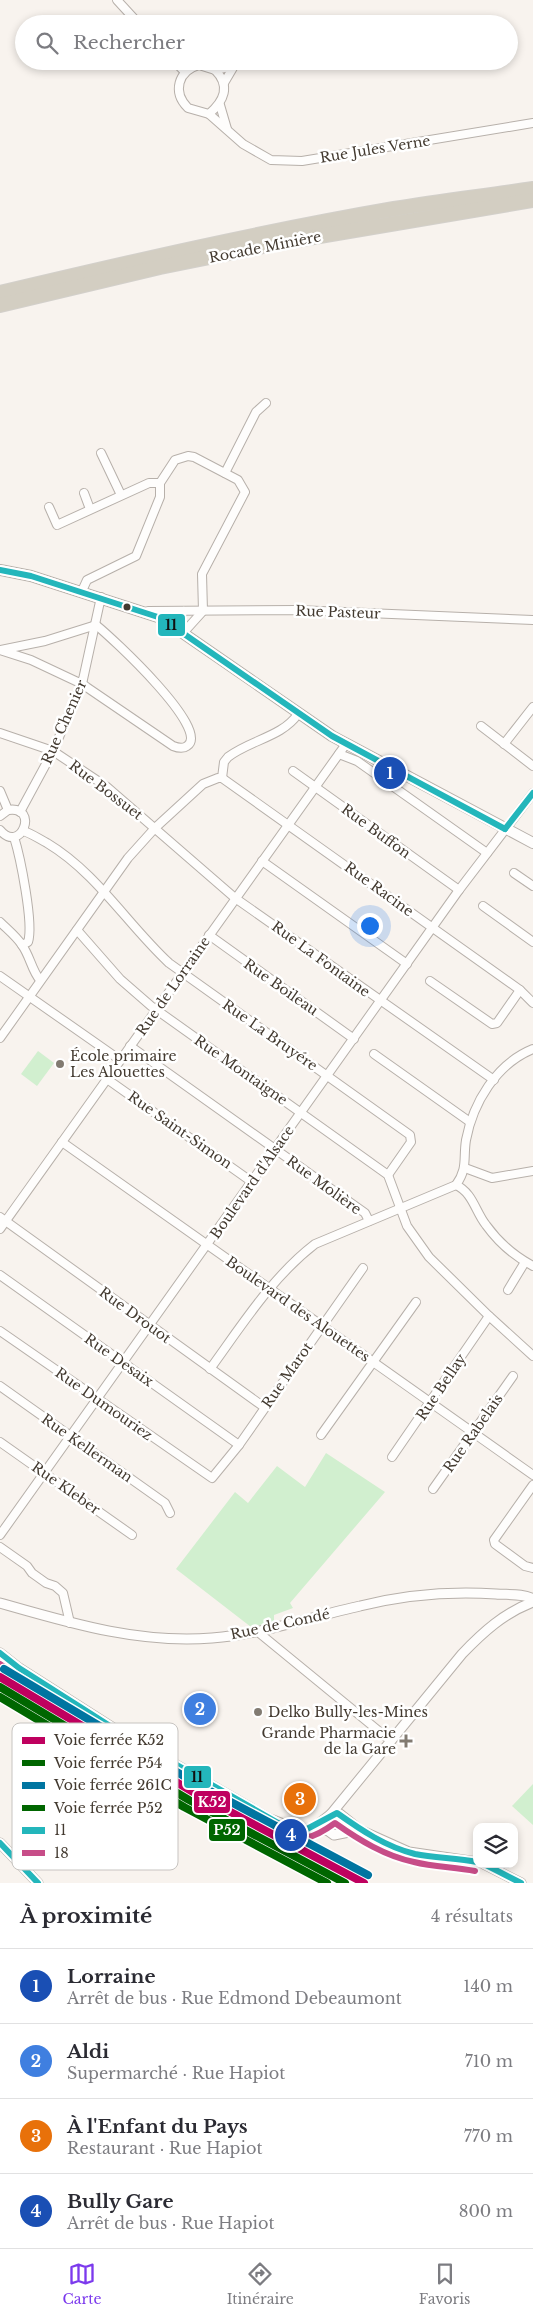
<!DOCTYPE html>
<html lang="fr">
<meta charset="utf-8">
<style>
:root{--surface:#fff;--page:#f7f7f7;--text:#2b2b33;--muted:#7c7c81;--line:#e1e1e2;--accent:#7c3aed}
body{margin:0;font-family:"Libre Baskerville",serif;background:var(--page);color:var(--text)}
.controls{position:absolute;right:15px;bottom:15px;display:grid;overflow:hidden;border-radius:10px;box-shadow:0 2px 8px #0003}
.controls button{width:45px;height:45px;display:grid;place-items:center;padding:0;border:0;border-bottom:1px solid var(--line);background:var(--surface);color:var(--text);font:25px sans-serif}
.you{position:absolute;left:369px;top:925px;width:18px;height:18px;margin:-12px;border:4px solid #fff;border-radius:50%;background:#1a73e8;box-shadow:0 0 0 8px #1a73e833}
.badge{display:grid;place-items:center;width:32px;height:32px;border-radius:50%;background:var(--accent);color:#fff;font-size:16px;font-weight:700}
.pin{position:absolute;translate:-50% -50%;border:2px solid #fff;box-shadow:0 1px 5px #0006}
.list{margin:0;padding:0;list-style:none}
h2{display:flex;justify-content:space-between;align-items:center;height:65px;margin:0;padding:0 20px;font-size:21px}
h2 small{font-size:16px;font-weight:400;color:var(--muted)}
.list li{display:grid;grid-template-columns:32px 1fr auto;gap:15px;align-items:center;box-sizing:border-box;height:75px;padding:0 20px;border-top:1px solid var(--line)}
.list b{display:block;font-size:19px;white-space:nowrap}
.list p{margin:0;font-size:16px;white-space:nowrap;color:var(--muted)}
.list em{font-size:16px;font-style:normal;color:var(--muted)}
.icon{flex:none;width:28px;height:28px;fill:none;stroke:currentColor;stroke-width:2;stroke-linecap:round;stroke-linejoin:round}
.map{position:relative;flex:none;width:533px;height:1883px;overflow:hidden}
.search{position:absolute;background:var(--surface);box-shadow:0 2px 8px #0003;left:15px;right:15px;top:15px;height:55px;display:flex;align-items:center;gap:12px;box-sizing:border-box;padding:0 18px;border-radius:28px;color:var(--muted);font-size:19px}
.sheet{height:365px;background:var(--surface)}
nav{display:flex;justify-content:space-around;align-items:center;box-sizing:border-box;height:70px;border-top:1px solid var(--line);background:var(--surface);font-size:14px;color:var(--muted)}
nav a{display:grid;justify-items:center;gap:2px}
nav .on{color:var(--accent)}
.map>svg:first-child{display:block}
.green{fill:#d1efcf}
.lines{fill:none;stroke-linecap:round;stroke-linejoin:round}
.minor-casing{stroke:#b7b0aa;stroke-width:10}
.tertiary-casing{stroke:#b7b0aa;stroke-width:11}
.secondary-casing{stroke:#b7b0aa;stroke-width:12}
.motorway-casing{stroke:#d3d0cb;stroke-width:16}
.minor{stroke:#fefdfc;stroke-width:8}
.tertiary{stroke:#fefdfc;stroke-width:9}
.secondary{stroke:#fefdfc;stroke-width:10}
.motorway{stroke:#d3cec2;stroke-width:14}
.rail{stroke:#c5c3c2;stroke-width:2.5;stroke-dasharray:8 4;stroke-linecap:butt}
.bus-1-casing{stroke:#fff;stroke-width:10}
.bus-2-casing{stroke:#fff;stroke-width:10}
.bus-1{stroke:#23b6bb;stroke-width:6}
.bus-2{stroke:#c74d88;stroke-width:6}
.rail-1-casing{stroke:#fff;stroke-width:11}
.rail-2-casing{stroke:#fff;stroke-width:11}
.rail-3-casing{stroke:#fff;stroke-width:11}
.rail-4-casing{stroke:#fff;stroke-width:11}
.rail-1{stroke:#bf005f;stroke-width:8}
.rail-2{stroke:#060;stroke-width:8}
.rail-3{stroke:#0075a1;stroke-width:8}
.rail-4{stroke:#060;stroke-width:8}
.bus-dot{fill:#433a30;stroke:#fff;stroke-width:2}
.poi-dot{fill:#827b72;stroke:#fff;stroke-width:2}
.labels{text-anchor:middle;stroke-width:5;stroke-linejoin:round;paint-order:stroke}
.street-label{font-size:14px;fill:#433a30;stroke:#fff}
.poi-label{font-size:14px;fill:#433a30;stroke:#fff;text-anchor:start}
.key{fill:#fff;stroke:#c7c4c1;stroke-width:1}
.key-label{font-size:14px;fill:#433a30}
.line-badge{stroke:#fff;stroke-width:2}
.badge-label{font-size:14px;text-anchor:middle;font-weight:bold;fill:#fff}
.pale-badge-label{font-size:14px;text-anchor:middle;font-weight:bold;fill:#111}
</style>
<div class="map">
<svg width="533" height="1883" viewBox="0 0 533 1883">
<rect width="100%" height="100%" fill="#f8f3ee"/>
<g class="green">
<polygon points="38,1051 54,1063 37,1086 21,1074"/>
<polygon points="326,1453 385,1492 290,1603 293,1608 274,1615 274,1622 251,1627 176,1569 235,1492 248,1503 277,1466 305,1487"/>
<polygon points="533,1784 533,1825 512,1806"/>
</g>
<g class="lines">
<defs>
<g id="minor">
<polyline points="117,0 139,24"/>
<polyline points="174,61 185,72"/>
<path d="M199 65 215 70C231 86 224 101 209 114L188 108C172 92 178 71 199 65Z"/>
<polyline points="215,70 234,66"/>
<polyline points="224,83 234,66"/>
<polyline points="220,105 227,129"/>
<polyline points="209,114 243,144 271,160 302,161 533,123"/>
<polyline points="101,453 121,495"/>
<polyline points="225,473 256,412 266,403"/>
<polyline points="84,493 90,509"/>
<polyline points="49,507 57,525 149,483 160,483"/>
<polyline points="82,591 87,580 136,556 160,497 160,483 175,460 188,456 194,457 238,480 245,492 202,574 203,611 184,632"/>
<polyline points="148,611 297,610 533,620"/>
<path d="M96 625C111 637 212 730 187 746 183 749 178 748 173 746L82 684 31 660 0 650 45 641Z"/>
<polyline points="174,625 184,611"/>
<polyline points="481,726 533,766"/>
<polyline points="0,733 53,751 107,787 235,898 494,1080"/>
<polyline points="504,744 533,707"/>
<polyline points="339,754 357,761 487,853"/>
<polyline points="293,771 459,890"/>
<polyline points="222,778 520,990 533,1003"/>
<path d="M222 778 224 762 228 757C250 740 282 737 298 714"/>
<polyline points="0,791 8,810"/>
<polyline points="20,812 53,751 82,684 101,597"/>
<path d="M0 816 8 810C40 805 21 855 0 830"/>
<path d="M23 831C31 833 39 839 47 843 97 873 127 924 169 963L410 1135 411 1142 388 1175"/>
<path d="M14 837C20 856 34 924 28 942L22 945"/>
<polyline points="262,861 407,964"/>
<polyline points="514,873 533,886"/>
<polyline points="483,906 533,942"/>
<path d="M0 922C7 929 16 936 22 945 30 956 32 971 40 980"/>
<polyline points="77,930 120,979 151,1006 388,1175 407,1226 429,1257 489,1316 533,1356"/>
<polyline points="209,935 354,1039"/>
<polyline points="0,976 120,1060"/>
<polyline points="430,981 492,1024 497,1023 520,990"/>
<polyline points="0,1038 128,858 155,828 203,784 218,778 222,778"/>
<polyline points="130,1046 365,1213 369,1221"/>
<path d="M533 1049C496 1064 473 1103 466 1140 463 1159 468 1168 456 1185 473 1193 475 1211 486 1225 499 1243 514 1256 533 1266"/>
<polyline points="374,1054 470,1122"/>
<polyline points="107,1079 252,1182"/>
<polyline points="62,1142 533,1475"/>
<polyline points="465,1168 492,1178 533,1171"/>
<polyline points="0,1217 264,1407"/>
<polyline points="0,1229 346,744"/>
<polyline points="0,1275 239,1445"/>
<polyline points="508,1290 525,1262"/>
<polyline points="0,1331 212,1478 239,1445 363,1268"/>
<path d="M210 1369C242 1325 272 1277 315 1244L456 1185"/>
<polyline points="0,1386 165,1503 170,1513"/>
<polyline points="321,1435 416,1302"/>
<polyline points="0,1442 132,1535"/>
<polyline points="392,1457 489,1316"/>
<polyline points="533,1485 494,1540 495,1544 525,1566 533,1568"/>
<polyline points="433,1489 513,1376"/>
<polyline points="0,1535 459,890 533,793"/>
<polyline points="0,1547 27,1566 32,1573 46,1583 55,1586 63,1593 70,1623"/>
<polyline points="258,1632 391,1741"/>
</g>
<g id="tertiary">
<path d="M0 1603C70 1623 139 1644 212 1638 263 1634 311 1617 360 1606 404 1595 451 1591 496 1594 507 1595 524 1593 533 1599"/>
<polyline points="0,1653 19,1668 121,1733 270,1819 299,1830 327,1830"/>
<polyline points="331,1814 340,1814 360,1830 409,1852 477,1862"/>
<polyline points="325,1826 327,1830 334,1835 359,1830"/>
<path d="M312 1829 331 1814 462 1654C483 1632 504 1613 533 1602"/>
<polyline points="0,1843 38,1883"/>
<polyline points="484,1864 521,1883"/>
</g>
<polyline id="secondary" points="0,570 31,576 161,618 332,736 533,843"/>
<g id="motorway">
<path d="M0 293C131 262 261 232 394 209 440 201 487 196 533 189"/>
<polyline points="0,305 160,267 278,243 533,200"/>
</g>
</defs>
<use href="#minor" class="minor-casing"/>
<use href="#tertiary" class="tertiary-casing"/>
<use href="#secondary" class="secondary-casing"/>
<use href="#motorway" class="motorway-casing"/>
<use href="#minor" class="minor"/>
<use href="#tertiary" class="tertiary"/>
<use href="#secondary" class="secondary"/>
<use href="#motorway" class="motorway"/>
<polyline class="rail" points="0,1692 333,1883"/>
<defs>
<g id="bus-1">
<polyline points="0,570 31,576 161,618 332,736 505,829"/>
<polyline points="505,829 533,793"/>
<path d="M0 1653 19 1668 121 1733 280 1824 297 1829H307L337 1813C361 1830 386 1847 415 1854 435 1858 457 1858 477 1862"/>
<polyline points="0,1843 38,1883"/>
<polyline points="484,1864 521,1883"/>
</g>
<path id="bus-2" d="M0 1664 116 1740 276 1832C303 1842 313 1839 335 1823 359 1840 385 1856 414 1862 434 1867 455 1867 475 1871"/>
</defs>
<use href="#bus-1" class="bus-1-casing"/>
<use href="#bus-2" class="bus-2-casing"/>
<use href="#bus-1" class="bus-1"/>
<use href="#bus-2" class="bus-2"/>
<defs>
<polyline id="rail-1" points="0,1677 193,1792 364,1883"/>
<polyline id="rail-2" points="0,1687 189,1800 345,1883"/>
<polyline id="rail-3" points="4,1669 197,1784 368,1875"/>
<polyline id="rail-4" points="0,1697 184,1807 327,1883"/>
</defs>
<use href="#rail-1" class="rail-1-casing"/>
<use href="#rail-2" class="rail-2-casing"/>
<use href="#rail-3" class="rail-3-casing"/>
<use href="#rail-4" class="rail-4-casing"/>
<use href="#rail-1" class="rail-1"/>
<use href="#rail-2" class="rail-2"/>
<use href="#rail-3" class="rail-3"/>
<use href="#rail-4" class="rail-4"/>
</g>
<circle class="bus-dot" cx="127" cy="607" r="4.5"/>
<g class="poi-dot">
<circle cx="60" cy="1064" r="5"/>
<circle cx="258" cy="1712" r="5"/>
<path d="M403.5 1733.5h5v5h5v5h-5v5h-5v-5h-5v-5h5z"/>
</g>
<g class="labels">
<g class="street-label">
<text transform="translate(375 149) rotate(-9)" y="5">Rue Jules Verne</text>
<text transform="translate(265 247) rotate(-11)" y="5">Rocade Minière</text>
<text transform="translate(338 612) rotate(2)" y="5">Rue Pasteur</text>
<text transform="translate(64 722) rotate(-66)" y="5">Rue Chenier</text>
<text transform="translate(106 790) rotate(37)" y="5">Rue Bossuet</text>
<text transform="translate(376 831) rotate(36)" y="5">Rue Buffon</text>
<text transform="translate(379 889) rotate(36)" y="5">Rue Racine</text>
<text transform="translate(321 959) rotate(36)" y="5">Rue La Fontaine</text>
<text transform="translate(173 986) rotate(-55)" y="5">Rue de Lorraine</text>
<text transform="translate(281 987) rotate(35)" y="5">Rue Boileau</text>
<text transform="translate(270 1035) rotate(35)" y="5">Rue La Bruyére</text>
<text transform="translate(241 1070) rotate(35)" y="5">Rue Montaigne</text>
<text transform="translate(180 1130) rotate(35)" y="5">Rue Saint-Simon</text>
<text transform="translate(252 1182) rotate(-55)" y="5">Boulevard d'Alsace</text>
<text transform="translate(324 1185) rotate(36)" y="5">Rue Molière</text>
<text transform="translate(298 1309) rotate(35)" y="5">Boulevard des Alouettes</text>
<text transform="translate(135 1315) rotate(36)" y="5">Rue Drouot</text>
<text transform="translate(119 1360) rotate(35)" y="5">Rue Desaix</text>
<text transform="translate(287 1375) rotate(-55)" y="5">Rue Marot</text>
<text transform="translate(441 1387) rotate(-56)" y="5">Rue Bellay</text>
<text transform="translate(104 1404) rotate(35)" y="5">Rue Dumouriez</text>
<text transform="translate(473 1433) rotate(-55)" y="5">Rue Rabelais</text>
<text transform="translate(87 1448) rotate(35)" y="5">Rue Kellerman</text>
<text transform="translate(66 1488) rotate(35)" y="5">Rue Kleber</text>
<text transform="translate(280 1624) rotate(-12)" y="5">Rue de Condé</text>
</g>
<g class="poi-label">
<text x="70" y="1061">École primaire<tspan x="70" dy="16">Les Alouettes</tspan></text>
<text x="268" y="1717">Delko Bully-les-Mines</text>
<text x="396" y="1738" text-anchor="end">Grande Pharmacie<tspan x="396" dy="16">de la Gare</tspan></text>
</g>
</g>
<rect x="12" y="1723" width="166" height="147" rx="8" class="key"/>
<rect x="22" y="1737" width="23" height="7" fill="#bf005f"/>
<rect x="22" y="1760" width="23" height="6" fill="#060"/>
<rect x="22" y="1782" width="23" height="7" fill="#0075a1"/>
<rect x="22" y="1805" width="23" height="6" fill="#060"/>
<rect x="22" y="1827" width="23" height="7" fill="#23b6bb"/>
<rect x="22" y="1850" width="23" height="6" fill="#c74d88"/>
<g class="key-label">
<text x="54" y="1745">Voie ferrée K52</text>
<text x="54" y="1768">Voie ferrée P54</text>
<text x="54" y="1790">Voie ferrée 261C</text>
<text x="54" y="1813">Voie ferrée P52</text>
<text x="54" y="1835">11</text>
<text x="54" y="1858">18</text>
</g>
<g class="line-badge">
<rect x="157" y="613" width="29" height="24" rx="5" fill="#23b6bb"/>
<rect x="183" y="1765" width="29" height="24" rx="5" fill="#23b6bb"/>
<rect x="193" y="1790" width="38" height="24" rx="5" fill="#bf005f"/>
<rect x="208" y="1818" width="38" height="24" rx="5" fill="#060"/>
</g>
<g class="badge-label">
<text x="212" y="1807">K52</text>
<text x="227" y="1835">P52</text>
</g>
<g class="pale-badge-label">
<text x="171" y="630">11</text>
<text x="197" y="1782">11</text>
</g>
</svg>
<div class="controls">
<button><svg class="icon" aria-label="layers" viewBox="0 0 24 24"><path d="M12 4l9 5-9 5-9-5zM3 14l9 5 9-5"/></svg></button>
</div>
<div class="you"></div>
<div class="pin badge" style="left:390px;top:773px;background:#1a4fb4">1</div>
<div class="pin badge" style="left:200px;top:1709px;background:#3f7fe0">2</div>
<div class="pin badge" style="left:300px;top:1799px;background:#e8710a">3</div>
<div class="pin badge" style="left:291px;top:1835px;background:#1a4fb4">4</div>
<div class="search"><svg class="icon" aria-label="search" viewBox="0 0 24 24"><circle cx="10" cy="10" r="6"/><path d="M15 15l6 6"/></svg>Rechercher</div>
</div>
<section class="sheet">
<h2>À proximité<small>4 résultats</small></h2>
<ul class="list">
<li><span class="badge" style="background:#1a4fb4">1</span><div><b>Lorraine</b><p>Arrêt de bus · Rue Edmond Debeaumont</p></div><em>140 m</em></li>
<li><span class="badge" style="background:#3f7fe0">2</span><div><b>Aldi</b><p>Supermarché · Rue Hapiot</p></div><em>710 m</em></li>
<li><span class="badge" style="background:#e8710a">3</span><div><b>À l'Enfant du Pays</b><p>Restaurant · Rue Hapiot</p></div><em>770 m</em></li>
<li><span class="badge" style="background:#1a4fb4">4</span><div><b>Bully Gare</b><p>Arrêt de bus · Rue Hapiot</p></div><em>800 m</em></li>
</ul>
</section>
<nav>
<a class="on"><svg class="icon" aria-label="map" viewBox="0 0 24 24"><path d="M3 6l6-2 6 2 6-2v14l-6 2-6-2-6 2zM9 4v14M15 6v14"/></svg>Carte</a>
<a><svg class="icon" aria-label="directions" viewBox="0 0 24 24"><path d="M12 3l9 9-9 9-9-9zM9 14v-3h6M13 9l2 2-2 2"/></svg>Itinéraire</a>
<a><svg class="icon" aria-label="saved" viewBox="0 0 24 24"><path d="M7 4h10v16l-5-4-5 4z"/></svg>Favoris</a>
</nav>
